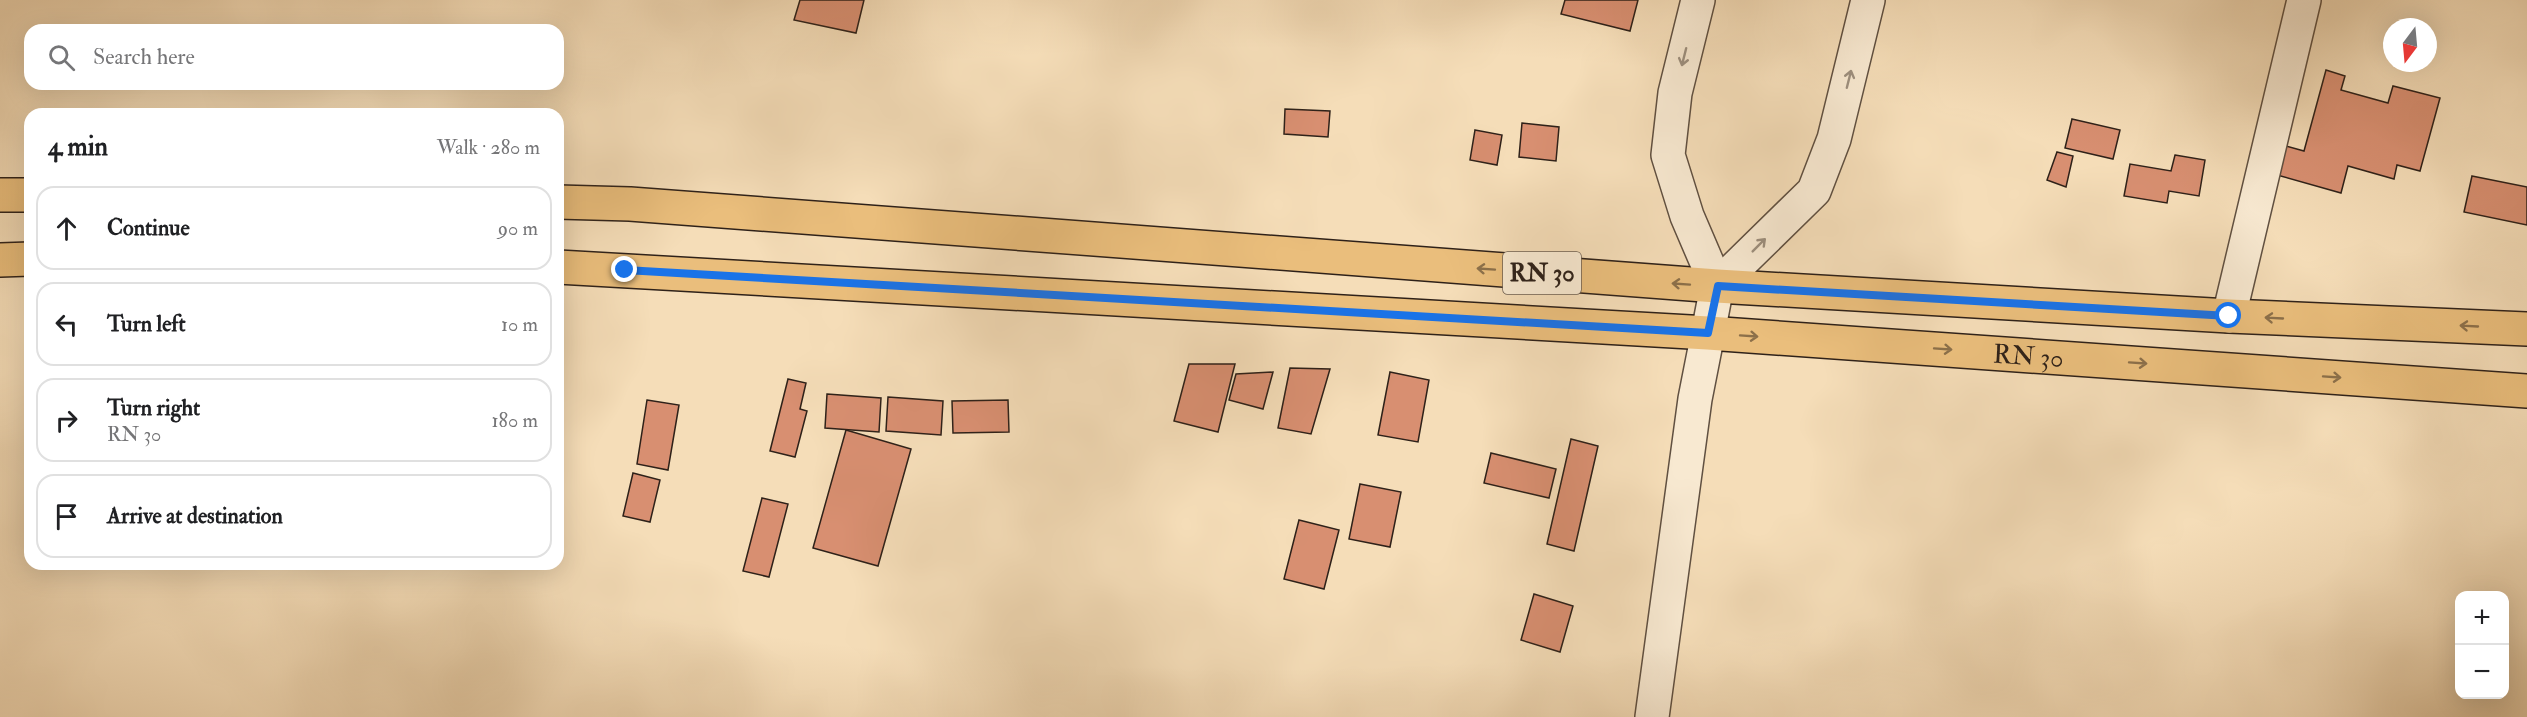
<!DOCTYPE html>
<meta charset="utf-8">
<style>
:root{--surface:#fff;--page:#f6f6f6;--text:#202124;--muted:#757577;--line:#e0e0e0}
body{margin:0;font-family:"IM FELL Double Pica",serif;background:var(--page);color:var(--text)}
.controls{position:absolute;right:18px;bottom:18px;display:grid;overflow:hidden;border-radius:12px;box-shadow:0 6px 24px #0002}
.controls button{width:54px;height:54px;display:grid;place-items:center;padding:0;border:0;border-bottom:2px solid var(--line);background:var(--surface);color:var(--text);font:30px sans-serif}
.compass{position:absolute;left:2383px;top:18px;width:54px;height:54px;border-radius:50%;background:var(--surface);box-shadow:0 6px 24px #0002;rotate:196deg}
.stop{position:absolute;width:18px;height:18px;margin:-14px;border:4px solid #1a73e8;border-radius:50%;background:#fff}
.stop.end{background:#1a73e8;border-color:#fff;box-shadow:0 2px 6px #0008}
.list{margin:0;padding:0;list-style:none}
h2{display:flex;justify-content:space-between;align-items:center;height:78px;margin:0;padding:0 24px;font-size:26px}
h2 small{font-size:20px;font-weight:400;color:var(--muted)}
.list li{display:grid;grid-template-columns:39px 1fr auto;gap:18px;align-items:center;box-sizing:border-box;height:84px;margin:0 12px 12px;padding:0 12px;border:2px solid var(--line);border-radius:18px}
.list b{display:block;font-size:22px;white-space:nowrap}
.list p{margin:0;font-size:20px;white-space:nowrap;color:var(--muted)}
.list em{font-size:20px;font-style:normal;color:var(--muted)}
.icon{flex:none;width:33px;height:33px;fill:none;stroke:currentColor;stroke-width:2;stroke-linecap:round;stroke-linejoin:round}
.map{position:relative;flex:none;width:2527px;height:717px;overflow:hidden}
.search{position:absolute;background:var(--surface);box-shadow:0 6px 24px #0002;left:24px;top:24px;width:540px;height:66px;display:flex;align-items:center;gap:15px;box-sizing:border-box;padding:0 21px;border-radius:18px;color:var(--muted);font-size:22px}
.panel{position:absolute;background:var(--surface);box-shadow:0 6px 24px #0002;left:24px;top:108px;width:540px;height:462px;border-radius:18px}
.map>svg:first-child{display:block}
.building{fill:#d88f71;stroke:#2e2119;stroke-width:1.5}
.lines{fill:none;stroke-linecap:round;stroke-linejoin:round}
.minor-casing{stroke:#605041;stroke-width:36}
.tertiary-casing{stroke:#605041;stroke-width:36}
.primary-casing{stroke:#2e2119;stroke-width:36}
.minor{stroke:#f8e9d1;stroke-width:33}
.tertiary{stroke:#f8e9d1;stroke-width:33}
.primary{stroke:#eabe7c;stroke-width:33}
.oneway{stroke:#9d8f7e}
.oneway2{stroke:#8c704a}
.route{stroke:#1a73e8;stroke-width:8}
.labels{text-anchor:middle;stroke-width:6;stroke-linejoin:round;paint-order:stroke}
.shield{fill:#f8e9d1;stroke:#6b5d50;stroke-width:1.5}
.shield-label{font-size:24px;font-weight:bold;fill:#2e2119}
.street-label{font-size:26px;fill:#2e2119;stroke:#f8e9d1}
</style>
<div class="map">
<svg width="2527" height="717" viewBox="0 0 2527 717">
<rect width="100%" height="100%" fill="#f5ddb8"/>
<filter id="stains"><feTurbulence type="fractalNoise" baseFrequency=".00333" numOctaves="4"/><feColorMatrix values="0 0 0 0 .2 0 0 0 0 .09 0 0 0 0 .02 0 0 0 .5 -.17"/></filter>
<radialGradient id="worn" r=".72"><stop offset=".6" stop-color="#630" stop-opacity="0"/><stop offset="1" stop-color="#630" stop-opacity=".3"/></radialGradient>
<g class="building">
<polygon points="800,0 864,0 856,33 794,20"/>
<polygon points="1565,0 1638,0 1630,31 1561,14"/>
<polygon points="2326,70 2345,76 2341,90 2388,103 2393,86 2440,98 2420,171 2397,165 2394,179 2348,166 2341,193 2277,175 2286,146 2304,151"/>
<polygon points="1285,109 1330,111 1328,137 1284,134"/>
<polygon points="2072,119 2120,130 2113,159 2065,148"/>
<polygon points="1522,123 1559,127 1556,161 1519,157"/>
<polygon points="1475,130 1502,135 1497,165 1470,160"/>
<polygon points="2057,152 2073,156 2066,187 2047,180"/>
<polygon points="2175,155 2205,160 2199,196 2169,191 2167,203 2124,196 2130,164 2171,171"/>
<polygon points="2472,176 2527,187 2527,225 2464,212"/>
<polygon points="1189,364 1235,364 1218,432 1174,421"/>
<polygon points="1290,368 1330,369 1311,434 1278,428"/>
<polygon points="1273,372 1263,409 1229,400 1236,374"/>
<polygon points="1390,372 1429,380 1418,442 1378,435"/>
<polygon points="788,379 806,383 800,409 807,411 795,457 770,451"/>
<polygon points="827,394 881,398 879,432 825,428"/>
<polygon points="888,397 943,401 941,435 886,431"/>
<polygon points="647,400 679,405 668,470 637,464"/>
<polygon points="1008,400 1009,432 953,433 952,401"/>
<polygon points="846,430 911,449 878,566 813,548"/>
<polygon points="1571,439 1598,446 1574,551 1547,544"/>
<polygon points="1491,453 1556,469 1549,498 1484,483"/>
<polygon points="633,473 660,480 650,522 623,516"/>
<polygon points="1360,484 1401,492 1390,547 1349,539"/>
<polygon points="762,498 788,504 769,577 743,571"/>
<polygon points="1299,520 1339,530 1324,589 1284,579"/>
<polygon points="1534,594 1573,606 1560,652 1521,640"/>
</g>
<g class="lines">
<defs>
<g id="minor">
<polyline points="2229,316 2304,0"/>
<polyline points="1652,717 1695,399 1708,333"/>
</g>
<g id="tertiary">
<polyline points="1698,0 1675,93 1668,155 1687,216 1717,286"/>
<polyline points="1708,333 1717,286 1814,191 1834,139 1868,0"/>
</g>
<g id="primary">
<polyline points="0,195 30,195"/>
<polyline points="558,202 630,204 1717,286 2229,316 2527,329"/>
<polyline points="0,260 30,259"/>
<path id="s1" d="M558 267 1708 333 2527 391"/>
</g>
</defs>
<use href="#minor" class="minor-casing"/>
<use href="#tertiary" class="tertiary-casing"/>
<use href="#primary" class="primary-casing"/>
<use href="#minor" class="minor"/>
<use href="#tertiary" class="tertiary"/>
<use href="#primary" class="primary"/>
</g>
<defs><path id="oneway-shaft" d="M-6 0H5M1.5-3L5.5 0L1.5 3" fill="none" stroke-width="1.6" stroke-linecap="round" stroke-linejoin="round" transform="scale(1.5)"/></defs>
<g class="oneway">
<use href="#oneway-shaft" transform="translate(1684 57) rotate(104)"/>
<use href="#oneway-shaft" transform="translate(1849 79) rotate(-76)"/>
<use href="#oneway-shaft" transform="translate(1759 245) rotate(-45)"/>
</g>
<g class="oneway2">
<use href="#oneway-shaft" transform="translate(1486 269) rotate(-176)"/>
<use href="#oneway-shaft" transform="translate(1681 284) rotate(-176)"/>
<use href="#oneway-shaft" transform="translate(2274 318) rotate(-177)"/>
<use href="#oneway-shaft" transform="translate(2469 326) rotate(-177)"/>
<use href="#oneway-shaft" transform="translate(1749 336) rotate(4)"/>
<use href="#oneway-shaft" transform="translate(1943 349) rotate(4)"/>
<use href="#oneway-shaft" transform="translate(2138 363) rotate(4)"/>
<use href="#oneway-shaft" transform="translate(2332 377) rotate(4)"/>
</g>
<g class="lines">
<polyline class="route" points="625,270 1708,333 1718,286 2229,316"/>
</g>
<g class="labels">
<rect class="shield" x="1503" y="252" width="78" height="42" rx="4.5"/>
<g class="shield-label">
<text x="1542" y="281">RN 30</text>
</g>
<g class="street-label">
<text dy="9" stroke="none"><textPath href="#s1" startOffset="1473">RN 30</textPath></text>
</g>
</g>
<rect width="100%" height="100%" filter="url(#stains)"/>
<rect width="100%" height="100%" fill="url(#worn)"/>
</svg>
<div class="controls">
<button>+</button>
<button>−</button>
</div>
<svg class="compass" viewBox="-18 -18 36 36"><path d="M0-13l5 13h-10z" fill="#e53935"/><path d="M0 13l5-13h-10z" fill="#757577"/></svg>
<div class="stop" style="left:2229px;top:316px"></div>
<div class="stop end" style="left:625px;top:270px"></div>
<div class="search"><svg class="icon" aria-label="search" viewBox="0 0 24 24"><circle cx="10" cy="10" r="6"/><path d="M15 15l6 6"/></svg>Search here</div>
<section class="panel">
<h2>4 min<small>Walk · 280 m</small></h2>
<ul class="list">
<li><svg class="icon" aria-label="ahead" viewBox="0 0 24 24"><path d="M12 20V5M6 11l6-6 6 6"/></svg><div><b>Continue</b></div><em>90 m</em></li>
<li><svg class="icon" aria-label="left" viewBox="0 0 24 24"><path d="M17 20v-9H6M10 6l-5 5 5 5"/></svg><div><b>Turn left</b></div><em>10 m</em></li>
<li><svg class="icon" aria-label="right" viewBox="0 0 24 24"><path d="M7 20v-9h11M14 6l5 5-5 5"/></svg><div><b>Turn right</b><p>RN 30</p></div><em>180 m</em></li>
<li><svg class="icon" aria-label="arrive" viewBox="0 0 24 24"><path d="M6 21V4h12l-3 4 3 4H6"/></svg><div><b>Arrive at destination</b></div></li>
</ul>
</section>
</div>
